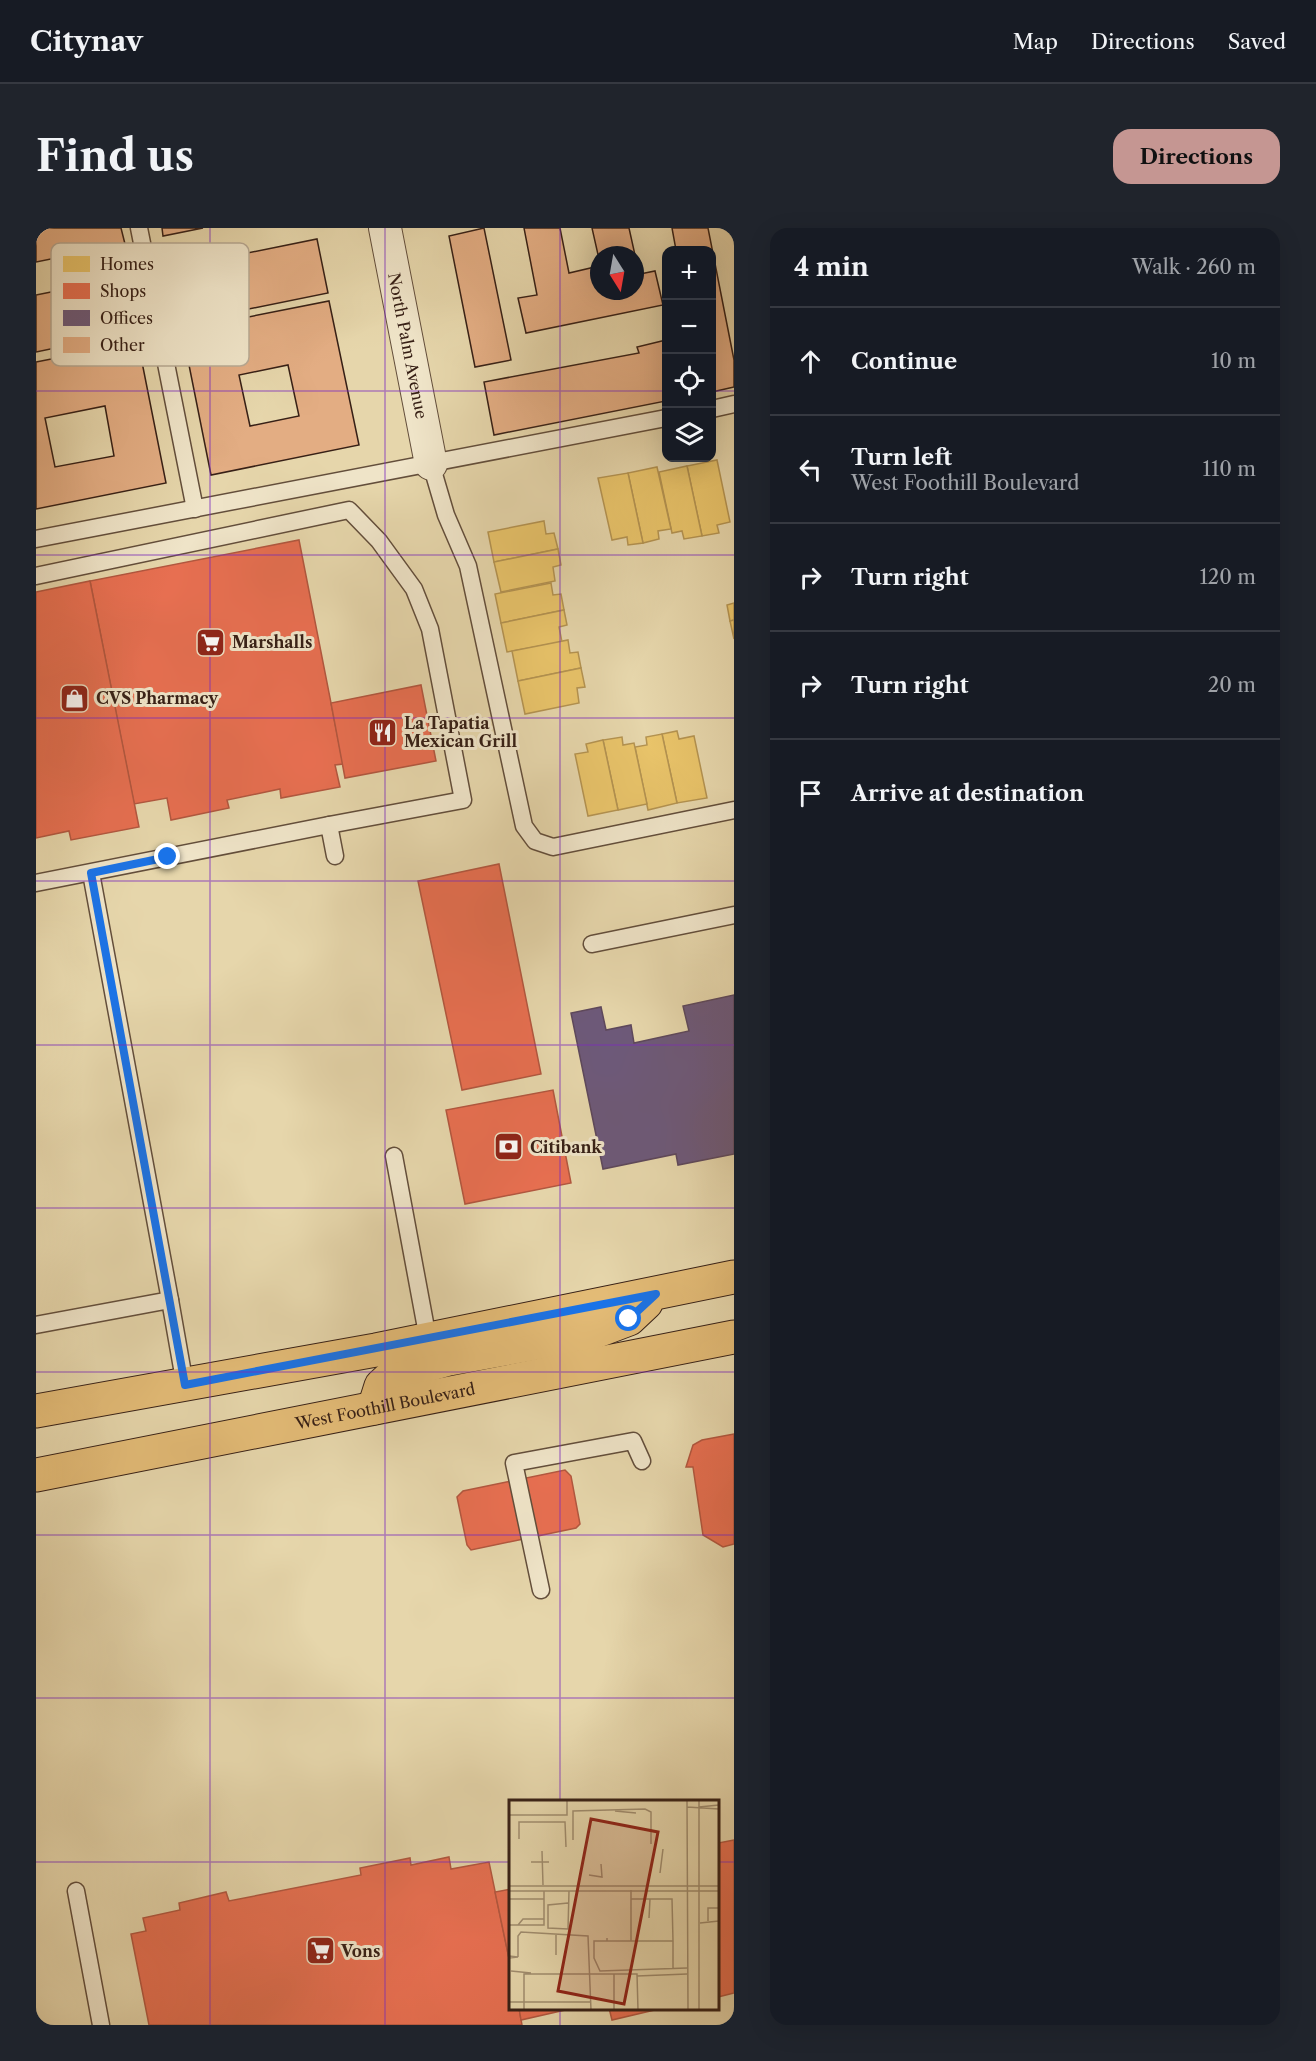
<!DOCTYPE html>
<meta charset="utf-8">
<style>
:root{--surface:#171b24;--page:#20242c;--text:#f1f3f6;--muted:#9ea1a6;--line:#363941;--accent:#c59692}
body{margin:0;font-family:"Libre Caslon Text",serif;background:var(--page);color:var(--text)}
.controls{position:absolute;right:18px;top:18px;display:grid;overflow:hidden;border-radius:12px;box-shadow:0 6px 24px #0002}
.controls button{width:54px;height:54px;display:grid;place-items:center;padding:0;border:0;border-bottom:2px solid var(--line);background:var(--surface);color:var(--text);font:30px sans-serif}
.compass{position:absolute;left:554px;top:18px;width:54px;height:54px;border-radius:50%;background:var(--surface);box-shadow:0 6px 24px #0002;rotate:169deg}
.stop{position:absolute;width:18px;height:18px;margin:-14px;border:4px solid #1a73e8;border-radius:50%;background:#fff}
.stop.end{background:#1a73e8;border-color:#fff;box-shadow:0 2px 6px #0008}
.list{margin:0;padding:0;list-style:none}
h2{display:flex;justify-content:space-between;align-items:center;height:78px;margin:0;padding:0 24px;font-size:26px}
h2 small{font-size:20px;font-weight:400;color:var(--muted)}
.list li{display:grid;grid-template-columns:39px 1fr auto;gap:18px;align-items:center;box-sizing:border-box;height:108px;padding:0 24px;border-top:2px solid var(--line)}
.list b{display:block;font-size:22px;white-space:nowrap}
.list p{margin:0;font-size:20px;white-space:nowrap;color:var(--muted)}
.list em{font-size:20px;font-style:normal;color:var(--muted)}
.icon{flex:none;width:33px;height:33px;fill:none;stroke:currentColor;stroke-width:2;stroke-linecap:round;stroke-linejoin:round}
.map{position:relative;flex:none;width:698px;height:1797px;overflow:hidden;border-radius:18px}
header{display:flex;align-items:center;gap:36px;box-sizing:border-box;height:84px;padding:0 30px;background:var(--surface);border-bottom:2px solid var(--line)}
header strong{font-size:28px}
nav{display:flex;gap:33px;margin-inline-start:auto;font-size:21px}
.intro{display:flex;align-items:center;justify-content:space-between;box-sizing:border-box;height:144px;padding:0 36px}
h1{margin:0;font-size:42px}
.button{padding:15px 27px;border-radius:18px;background:var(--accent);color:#111;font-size:21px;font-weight:700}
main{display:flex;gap:36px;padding:0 36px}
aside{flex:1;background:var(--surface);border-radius:18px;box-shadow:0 6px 24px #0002}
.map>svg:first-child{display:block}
.homes{fill:#e9c46a;stroke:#b49351;stroke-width:1.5}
.shops{fill:#e76f51;stroke:#b2573f;stroke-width:1.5}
.offices{fill:#6d597a;stroke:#5d485c;stroke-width:1.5}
.building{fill:#e3ad83;stroke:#372016;stroke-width:1.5;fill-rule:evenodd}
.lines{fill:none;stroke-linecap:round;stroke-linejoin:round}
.service-casing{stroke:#634e3b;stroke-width:19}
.minor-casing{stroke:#634e3b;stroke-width:34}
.primary-casing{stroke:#372016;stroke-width:35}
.service{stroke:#efe4c8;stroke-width:16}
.minor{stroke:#efe4c8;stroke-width:32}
.primary{stroke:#e3bb76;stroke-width:33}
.route{stroke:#1a73e8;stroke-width:8}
.grid{fill:none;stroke:#7b2cbf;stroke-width:1.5;stroke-opacity:0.55}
.labels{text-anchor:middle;stroke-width:6;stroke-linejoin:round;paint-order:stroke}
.street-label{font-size:16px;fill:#372016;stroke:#efe4c8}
.poi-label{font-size:16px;font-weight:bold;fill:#372016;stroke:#efe4c8;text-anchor:start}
.inset-road{fill:none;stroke:#a08d6f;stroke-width:1.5}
.view{fill:#8f2418;fill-opacity:0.15;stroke:#8f2418;stroke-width:3}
.inset-edge{fill:none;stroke:#372016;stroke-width:3}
.key{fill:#efe4c8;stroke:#b8a993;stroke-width:1.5}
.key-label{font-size:16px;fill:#372016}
</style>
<header>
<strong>Citynav</strong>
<nav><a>Map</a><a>Directions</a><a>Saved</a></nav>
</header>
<div class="intro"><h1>Find us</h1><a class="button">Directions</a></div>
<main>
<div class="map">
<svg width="698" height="1797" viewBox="0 0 698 1797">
<rect width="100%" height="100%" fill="#e6d6ab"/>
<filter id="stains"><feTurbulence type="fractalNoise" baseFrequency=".00333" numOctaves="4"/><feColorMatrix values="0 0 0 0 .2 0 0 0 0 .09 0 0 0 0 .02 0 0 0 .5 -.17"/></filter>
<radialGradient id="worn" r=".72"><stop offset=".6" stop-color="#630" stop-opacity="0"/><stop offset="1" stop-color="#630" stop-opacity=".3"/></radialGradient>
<g class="homes">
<polygon points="681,232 694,294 681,297 683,305 666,308 651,238"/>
<polygon points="651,238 666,308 648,311 646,303 636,305 623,244"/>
<polygon points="621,239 635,301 622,303 623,311 607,315 592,245"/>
<polygon points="592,245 607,315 592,317 591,309 576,312 562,250"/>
<polygon points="508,293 510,306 518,305 522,321 458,334 452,304"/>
<polygon points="522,321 525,337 517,339 519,353 465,364 458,334"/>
<polygon points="515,355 517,367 525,366 528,382 465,395 459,366"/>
<polygon points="698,375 698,392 694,393 691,377"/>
<polygon points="528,382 531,397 523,399 526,414 471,424 465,395"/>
<polygon points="698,392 698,411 694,393"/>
<polygon points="532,412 534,425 542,424 545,440 482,453 476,423"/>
<polygon points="545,440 549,459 541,460 543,475 489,486 482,453"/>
<polygon points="641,503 643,511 658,508 671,570 641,575 626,506"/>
<polygon points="626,506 641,575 612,582 599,519 611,517 610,509"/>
<polygon points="586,509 587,517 598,515 611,576 582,582 567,512"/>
<polygon points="567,512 582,582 552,588 539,526 552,524 550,516"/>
</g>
<g class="shops">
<polygon points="263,312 307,536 299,537 304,559 245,570 244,561 191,572 193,580 135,592 131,570 98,576 54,353"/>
<polygon points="54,353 103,599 35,612 33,603 0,610 0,364"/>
<polygon points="385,457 400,533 309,550 295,475"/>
<polygon points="463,636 505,846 426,862 382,653"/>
<polygon points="517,862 535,955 429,976 410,882"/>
<polygon points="698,1206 698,1316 687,1319 667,1307 657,1239 650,1239 657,1217 666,1212"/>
<polygon points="529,1242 535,1248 544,1296 540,1300 435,1322 431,1317 421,1269 427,1263"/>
<polygon points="698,1612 698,1765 682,1769 682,1615"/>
<polygon points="413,1629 415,1641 453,1634 475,1740 475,1780 483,1780 486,1797 113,1797 95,1706 110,1703 107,1690 144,1682 143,1675 190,1664 193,1673 325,1647 324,1640 374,1630 375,1637"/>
<polygon points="475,1661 475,1740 459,1664"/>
<polygon points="483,1780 538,1780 485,1792"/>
<polygon points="573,1780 627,1780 576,1792"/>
</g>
<polygon class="offices" points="698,767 698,926 642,937 640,926 567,941 535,785 565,779 570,802 595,797 598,815 653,803 647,778"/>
<g class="building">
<polygon points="0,0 85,0 89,16 0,34"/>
<polygon points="126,0 167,0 127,8"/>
<polygon points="448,0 475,132 439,139 413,8"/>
<polygon points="488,0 524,0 533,45 563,38 563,63 599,63 599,47 619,43 627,77 490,105 482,70 501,67"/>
<polygon points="556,0 593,0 599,27 563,27 563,31"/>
<polygon points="636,0 672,0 698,132 698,159 676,164 676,22 640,22"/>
<polygon points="281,11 292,65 143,95 132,41"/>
<polygon points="95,48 106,102 0,124 0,67"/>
<path d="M293 73 323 217 175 247 146 102ZM252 137 263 188 214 198 203 147Z"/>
<polygon points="630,112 630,173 458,207 448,154 603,125 601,119"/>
<path d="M102 114 130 255 0 281V134ZM69 178 78 228 19 239 9 190Z"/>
</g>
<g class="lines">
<defs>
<g id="service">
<polyline points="103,0 159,281"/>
<polyline points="676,181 698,176"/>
<polyline points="395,236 410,287 432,338 488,598 499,613 517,619 698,582"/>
<polyline points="0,311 630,190"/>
<polyline points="0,348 313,282 343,313 378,361 394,401 427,572 293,597"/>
<polyline points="55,645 134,1072"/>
<polyline points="0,655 293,597 299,628"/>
<polyline points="556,716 698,687"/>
<polyline points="358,928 392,1111"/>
<polyline points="0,1097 134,1072 149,1157"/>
<polyline points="505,1362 478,1235 597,1213 606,1233"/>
<polyline points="40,1663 65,1797"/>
</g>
<g id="minor">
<path id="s1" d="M349 0 395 236"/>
</g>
<g id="primary">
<polyline points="338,1180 345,1158 357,1147 413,1131 556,1105 593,1091 610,1075"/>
<polyline points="0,1183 340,1122 698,1049"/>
<path id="s2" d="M0 1247 698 1109"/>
</g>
</defs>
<use href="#service" class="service-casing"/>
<use href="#minor" class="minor-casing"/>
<use href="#primary" class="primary-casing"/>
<use href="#service" class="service"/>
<use href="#minor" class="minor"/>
<use href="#primary" class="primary"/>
</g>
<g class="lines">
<polyline class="route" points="132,629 55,645 149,1157 620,1066 593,1091"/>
</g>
<path class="grid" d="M174 0V1797M349 0V1797M524 0V1574M0 163H630M676 163H698M0 327H698M0 490H698M0 653H698M0 817H698M0 980H698M0 1144H698M0 1307H698M0 1470H698M0 1634H475M682 1634H698M524 1780V1797"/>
<defs>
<symbol id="supermarket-square" viewBox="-11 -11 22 22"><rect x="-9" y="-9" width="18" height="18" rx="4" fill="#8f2418" stroke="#efe4c8"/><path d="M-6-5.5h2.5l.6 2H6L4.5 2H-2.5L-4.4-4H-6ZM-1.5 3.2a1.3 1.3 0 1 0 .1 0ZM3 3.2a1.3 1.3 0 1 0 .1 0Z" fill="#fff"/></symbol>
<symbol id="shop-square" viewBox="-11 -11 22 22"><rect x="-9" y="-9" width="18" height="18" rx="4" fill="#8f2418" stroke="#efe4c8"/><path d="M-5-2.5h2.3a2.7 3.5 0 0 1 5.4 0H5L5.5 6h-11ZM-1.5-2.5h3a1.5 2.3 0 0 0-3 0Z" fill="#fff"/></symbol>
<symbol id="restaurant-square" viewBox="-11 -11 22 22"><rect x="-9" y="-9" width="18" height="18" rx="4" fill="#8f2418" stroke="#efe4c8"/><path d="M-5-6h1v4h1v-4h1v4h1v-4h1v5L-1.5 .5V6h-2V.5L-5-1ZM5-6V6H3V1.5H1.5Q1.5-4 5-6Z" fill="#fff"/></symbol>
<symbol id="bank-square" viewBox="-11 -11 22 22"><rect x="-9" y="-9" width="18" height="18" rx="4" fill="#8f2418" stroke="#efe4c8"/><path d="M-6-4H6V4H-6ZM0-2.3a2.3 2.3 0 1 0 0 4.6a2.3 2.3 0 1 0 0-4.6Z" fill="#fff"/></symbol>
</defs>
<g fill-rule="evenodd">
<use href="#supermarket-square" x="158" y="398" width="33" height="33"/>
<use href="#shop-square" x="22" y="454" width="33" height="33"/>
<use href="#restaurant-square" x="330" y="488" width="33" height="33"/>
<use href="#bank-square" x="456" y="902" width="33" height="33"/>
<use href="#supermarket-square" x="268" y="1706" width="33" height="33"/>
</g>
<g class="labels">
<g class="street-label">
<text dy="6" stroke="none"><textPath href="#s1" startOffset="120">North Palm Avenue</textPath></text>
<text dy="6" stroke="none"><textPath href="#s2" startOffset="356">West Foothill Boulevard</textPath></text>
</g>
<g class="poi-label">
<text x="196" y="420">Marshalls</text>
<text x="60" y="476">CVS Pharmacy</text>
<text x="368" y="501">La Tapatia<tspan x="368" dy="18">Mexican Grill</tspan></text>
<text x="494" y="925">Citibank</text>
<text x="305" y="1729">Vons</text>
</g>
</g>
<g transform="translate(473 1572)">
<rect width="210" height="210" fill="#e6d6ab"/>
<path class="inset-road" d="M178 0 179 210M178 7 210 9M190 7 210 5M106 11 127 13M0 15H58V0M10 39V22H56L57 47M64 40V11L136 9 142 12V44M33 51 34 85M22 62H40M151 73 154 49M80 75 93 77 92 64M0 86H210M0 91H210M0 99H35M59 103 39 105V128L59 129 60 91M140 118 141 99M199 121V108H210M191 123 210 121M0 125H35V91M9 125 14 119H35M47 135V155M98 138V141H164L163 99H122V90M98 141H85V158L91 171 178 168M122 141V99M164 141V168M0 156 9 157 0 158M9 157V136L12 132 79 136 82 210M2 171 22 173M105 174V210M128 176 178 174M0 202H82M15 210V174H128L129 210M190 210V0"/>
<path class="view" d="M82 19 149 32 115 204 49 191Z"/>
<rect width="210" height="210" class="inset-edge"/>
</g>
<rect x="15" y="15" width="198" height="123" rx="9" class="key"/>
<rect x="27" y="28" width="27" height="16" fill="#e9c46a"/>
<rect x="27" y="55" width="27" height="16" fill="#e76f51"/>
<rect x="27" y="82" width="27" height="16" fill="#6d597a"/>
<rect x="27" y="109" width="27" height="16" fill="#e3ad83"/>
<g class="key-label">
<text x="64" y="42">Homes</text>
<text x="64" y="69">Shops</text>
<text x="64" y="96">Offices</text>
<text x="64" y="123">Other</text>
</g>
<rect width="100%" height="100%" filter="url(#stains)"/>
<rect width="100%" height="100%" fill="url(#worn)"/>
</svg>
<div class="controls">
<button>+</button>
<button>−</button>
<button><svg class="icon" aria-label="locate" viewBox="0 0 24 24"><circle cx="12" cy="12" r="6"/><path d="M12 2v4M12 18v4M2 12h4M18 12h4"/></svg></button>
<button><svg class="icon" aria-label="layers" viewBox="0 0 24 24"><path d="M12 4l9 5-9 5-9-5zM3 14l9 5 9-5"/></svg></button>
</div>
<svg class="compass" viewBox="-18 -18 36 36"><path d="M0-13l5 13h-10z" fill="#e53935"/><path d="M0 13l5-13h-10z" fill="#9ea1a6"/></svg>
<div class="stop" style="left:593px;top:1091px"></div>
<div class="stop end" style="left:132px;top:629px"></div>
</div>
<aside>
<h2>4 min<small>Walk · 260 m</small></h2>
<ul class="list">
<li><svg class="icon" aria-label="ahead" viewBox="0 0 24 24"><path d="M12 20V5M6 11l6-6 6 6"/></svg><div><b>Continue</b></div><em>10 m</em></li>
<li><svg class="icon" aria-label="left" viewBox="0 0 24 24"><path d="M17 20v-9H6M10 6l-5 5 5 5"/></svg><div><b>Turn left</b><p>West Foothill Boulevard</p></div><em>110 m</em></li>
<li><svg class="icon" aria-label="right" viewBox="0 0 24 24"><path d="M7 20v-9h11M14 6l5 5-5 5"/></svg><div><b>Turn right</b></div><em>120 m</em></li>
<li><svg class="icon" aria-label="right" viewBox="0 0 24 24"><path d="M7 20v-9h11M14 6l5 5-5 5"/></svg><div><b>Turn right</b></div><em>20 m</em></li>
<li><svg class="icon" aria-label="arrive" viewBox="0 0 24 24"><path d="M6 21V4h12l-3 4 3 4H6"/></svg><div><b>Arrive at destination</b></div></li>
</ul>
</aside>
</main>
